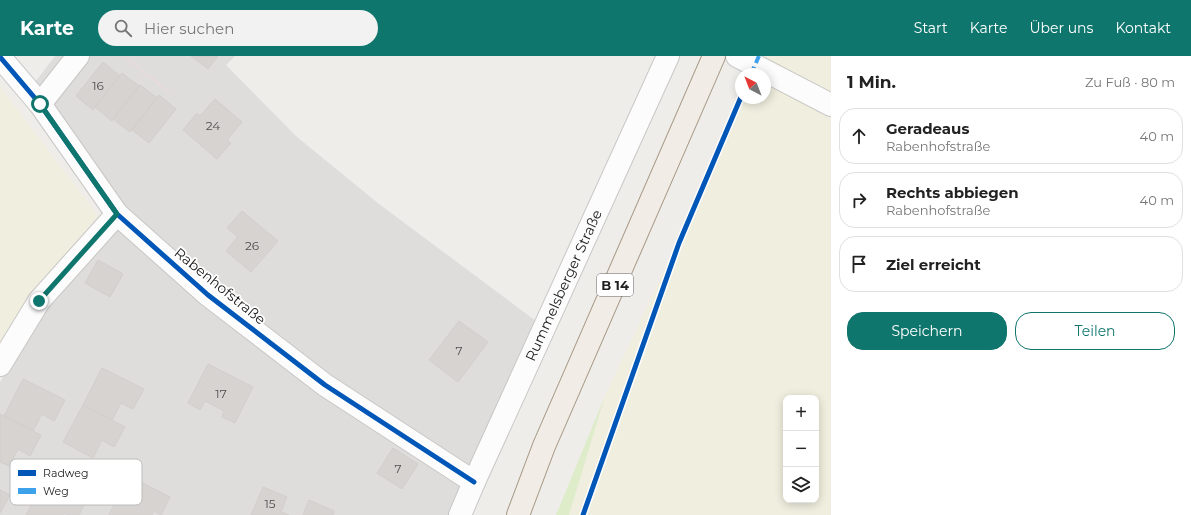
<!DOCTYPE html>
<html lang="de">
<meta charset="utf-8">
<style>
:root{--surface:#fff;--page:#f2f2f2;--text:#222;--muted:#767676;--line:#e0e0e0;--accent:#0f766e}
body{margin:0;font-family:Montserrat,sans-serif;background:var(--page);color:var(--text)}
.controls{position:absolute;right:12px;bottom:12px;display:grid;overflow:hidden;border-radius:8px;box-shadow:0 2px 10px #0003}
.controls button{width:36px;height:36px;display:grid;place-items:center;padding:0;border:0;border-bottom:1px solid var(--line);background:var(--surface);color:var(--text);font:20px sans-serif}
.compass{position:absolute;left:735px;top:12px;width:36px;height:36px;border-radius:50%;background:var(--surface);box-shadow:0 2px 10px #0003;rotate:318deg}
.stop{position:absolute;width:12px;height:12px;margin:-9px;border:3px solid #0f766e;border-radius:50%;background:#fff}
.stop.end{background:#0f766e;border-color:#fff;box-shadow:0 1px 4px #0008}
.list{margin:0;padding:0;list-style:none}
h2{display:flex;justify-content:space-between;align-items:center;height:52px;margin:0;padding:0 16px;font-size:17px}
h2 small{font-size:13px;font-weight:400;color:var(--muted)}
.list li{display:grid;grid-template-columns:26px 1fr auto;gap:12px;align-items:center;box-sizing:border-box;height:56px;margin:0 8px 8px;padding:0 8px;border:1px solid var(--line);border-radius:16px}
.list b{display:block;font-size:15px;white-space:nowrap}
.list p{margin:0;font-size:13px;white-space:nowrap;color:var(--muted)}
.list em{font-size:13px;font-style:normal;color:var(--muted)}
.actions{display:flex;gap:8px;padding:12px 16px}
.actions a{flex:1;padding:9px 0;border:1px solid var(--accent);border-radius:16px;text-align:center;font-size:14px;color:var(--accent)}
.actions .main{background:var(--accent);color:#fff}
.icon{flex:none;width:22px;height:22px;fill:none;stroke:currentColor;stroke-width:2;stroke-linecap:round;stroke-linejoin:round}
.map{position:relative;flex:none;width:831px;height:459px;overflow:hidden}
header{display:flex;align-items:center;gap:24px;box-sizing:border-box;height:56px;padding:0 20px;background:var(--accent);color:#fff}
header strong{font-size:19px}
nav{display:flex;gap:22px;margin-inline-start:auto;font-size:14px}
.search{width:280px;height:36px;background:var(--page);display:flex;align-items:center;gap:10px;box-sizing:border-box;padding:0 14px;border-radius:22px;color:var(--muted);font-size:15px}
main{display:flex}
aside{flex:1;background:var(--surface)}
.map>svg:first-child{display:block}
.residential{fill:#dedddb}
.farmland{fill:#f0eede;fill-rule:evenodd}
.grass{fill:#deecc9}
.building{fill:#d6d3d1;stroke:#d2cecb}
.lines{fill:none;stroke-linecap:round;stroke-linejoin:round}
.minor-casing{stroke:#c8c7c6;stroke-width:24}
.major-casing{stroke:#a69985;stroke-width:24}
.path{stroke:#ecdbdb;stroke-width:2.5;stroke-dasharray:2 2;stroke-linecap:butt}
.minor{stroke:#fdfcfc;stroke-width:22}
.major{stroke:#f2ece7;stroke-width:22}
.quiet{stroke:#3ea2ea;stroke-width:4;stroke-dasharray:8 4;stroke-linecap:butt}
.cycleway-casing{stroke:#fff;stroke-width:8}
.cycleway{stroke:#0057b8;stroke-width:5}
.route{stroke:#0f766e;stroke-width:5}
.labels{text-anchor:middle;stroke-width:3.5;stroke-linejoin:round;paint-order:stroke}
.number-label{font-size:12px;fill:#4e4e4d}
.shield{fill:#fff;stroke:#646464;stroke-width:1}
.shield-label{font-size:13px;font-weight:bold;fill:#212121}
.street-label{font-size:14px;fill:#212121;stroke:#fff}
.key{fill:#fff;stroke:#bcbcbc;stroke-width:1}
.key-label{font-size:11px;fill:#212121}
</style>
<header>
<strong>Karte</strong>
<div class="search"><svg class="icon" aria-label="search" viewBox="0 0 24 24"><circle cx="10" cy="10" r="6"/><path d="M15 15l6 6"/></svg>Hier suchen</div>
<nav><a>Start</a><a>Karte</a><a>Über uns</a><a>Kontakt</a></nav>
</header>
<main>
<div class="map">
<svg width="831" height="459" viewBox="0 0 831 459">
<rect width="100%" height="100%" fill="#efedea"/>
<polygon class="residential" points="55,0 235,0 226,9 297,81 379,148 536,265 453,459 0,459 0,326 50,245 128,158 36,25"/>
<g class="farmland">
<path d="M766 0H831V459H569L605 340 746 42H765V18H757ZM786 342H816V444H786Z"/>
<polygon points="0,30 98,160 33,238 0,300"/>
</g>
<polygon class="grass" points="605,340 569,459 556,459"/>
<g class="building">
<polygon points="191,0 218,0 208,13"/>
<polygon points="103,6 120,20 93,54 76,40"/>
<polygon points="122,17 139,30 112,65 95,51"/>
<polygon points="140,29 157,42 130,76 113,63"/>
<polygon points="159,39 176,53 149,87 132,74"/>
<polygon points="215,43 242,66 227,84 231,87 217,103 183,74 197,57 200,60"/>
<polygon points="242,155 278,185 251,216 226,195 238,181 227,172"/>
<polygon points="98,204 123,218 110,241 85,227"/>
<polygon points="459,265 488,286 458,326 429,304"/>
<polygon points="208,308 253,331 235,367 222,361 224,355 205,345 200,354 188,347"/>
<polygon points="102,312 144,333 133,353 121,347 112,364 83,349"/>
<polygon points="23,323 65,344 54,365 42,358 33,375 4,360"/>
<polygon points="83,349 125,371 114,391 102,384 93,402 63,386"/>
<polygon points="0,358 41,379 30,400 18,393 9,410 0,406"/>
<polygon points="393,392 418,408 402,433 377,417"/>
<polygon points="129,420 170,441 161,459 154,455 152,459 109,459 114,449 111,448 120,431 123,432"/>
<polygon points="45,422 87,443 79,459 68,459 64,457 63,459 26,459"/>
<polygon points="263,431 287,441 281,456 289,459 251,459"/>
<polygon points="0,434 10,439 0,457"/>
<polygon points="309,444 334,455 333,459 303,459"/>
</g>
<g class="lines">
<defs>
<g id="minor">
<polyline points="737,0 831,49"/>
<polyline points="0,1 40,48 117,158 208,239 325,329 474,426"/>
<polyline points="40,48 78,0"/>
<polyline points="0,309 39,245 117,158"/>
<path id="s1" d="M460 459 474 426 668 0"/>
</g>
<polyline id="major" points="518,459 544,390 714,0"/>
</defs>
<use href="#minor" class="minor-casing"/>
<use href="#major" class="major-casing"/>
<polyline class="path" points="124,0 169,36"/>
<use href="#minor" class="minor"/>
<use href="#major" class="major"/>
<polyline class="quiet" points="751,18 759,0"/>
<defs>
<g id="cycleway">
<polyline points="0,1 40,48 117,158 208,239 325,329 474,426"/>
<polyline points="583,459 679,187 741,41"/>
</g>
</defs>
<use href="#cycleway" class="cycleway-casing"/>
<use href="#cycleway" class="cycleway"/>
</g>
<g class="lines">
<polyline class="route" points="39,245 117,158 40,48"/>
</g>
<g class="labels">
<g class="number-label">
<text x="98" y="34">16</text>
<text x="213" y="74">24</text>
<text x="252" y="194">26</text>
<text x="459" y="299">7</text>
<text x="221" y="342">17</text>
<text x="398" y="417">7</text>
<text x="270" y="452">15</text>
</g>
<rect class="shield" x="597" y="218" width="36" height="22" rx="3"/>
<g class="shield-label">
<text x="615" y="234">B 14</text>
</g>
<g class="street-label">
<text dy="5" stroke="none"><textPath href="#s1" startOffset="252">Rummelsberger Straße</textPath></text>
<text transform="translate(220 230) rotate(39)" y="5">Rabenhofstraße</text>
</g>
</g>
<rect x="10" y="403" width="132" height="46" rx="6" class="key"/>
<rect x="18" y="414" width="18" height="6" fill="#0057b8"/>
<rect x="18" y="432" width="18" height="6" fill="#3ea2ea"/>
<g class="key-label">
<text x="43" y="421">Radweg</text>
<text x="43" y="439">Weg</text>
</g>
</svg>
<div class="controls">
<button>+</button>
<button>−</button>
<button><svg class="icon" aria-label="layers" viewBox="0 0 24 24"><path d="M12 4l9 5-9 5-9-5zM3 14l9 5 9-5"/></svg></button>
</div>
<svg class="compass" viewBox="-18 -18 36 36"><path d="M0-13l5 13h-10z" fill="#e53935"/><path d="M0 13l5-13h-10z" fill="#767676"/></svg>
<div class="stop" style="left:40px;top:48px"></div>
<div class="stop end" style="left:39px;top:245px"></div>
</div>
<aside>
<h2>1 Min.<small>Zu Fuß · 80 m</small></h2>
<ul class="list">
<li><svg class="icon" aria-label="ahead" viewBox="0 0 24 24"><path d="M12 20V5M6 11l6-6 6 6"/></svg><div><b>Geradeaus</b><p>Rabenhofstraße</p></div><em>40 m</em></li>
<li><svg class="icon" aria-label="right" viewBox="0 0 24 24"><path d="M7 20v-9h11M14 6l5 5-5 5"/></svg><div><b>Rechts abbiegen</b><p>Rabenhofstraße</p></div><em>40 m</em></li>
<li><svg class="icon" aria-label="arrive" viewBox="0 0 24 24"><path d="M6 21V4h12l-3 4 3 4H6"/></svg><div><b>Ziel erreicht</b></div></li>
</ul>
<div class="actions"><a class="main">Speichern</a><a>Teilen</a></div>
</aside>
</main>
